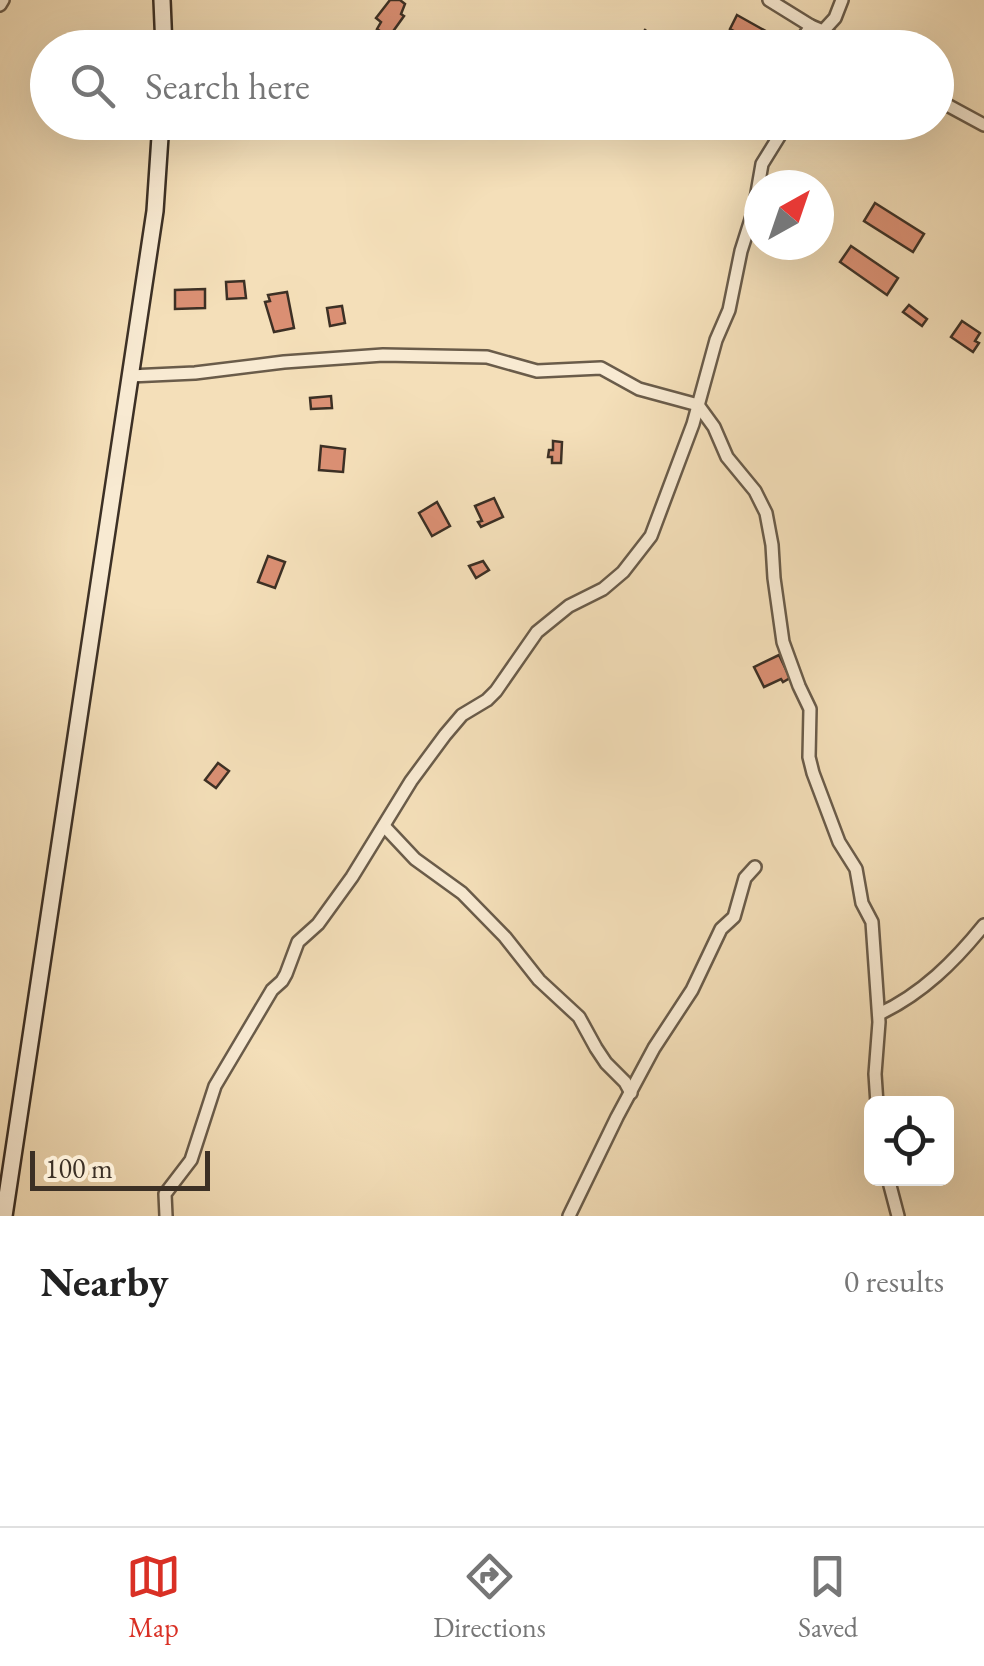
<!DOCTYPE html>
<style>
:root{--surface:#fff;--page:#f2f2f2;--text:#222;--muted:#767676;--line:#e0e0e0;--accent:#d93025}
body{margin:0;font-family:"EB Garamond",serif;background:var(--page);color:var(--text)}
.controls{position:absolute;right:30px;bottom:30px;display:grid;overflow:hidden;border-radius:15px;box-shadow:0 10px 40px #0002}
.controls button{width:90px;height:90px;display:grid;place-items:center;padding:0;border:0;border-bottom:2px solid var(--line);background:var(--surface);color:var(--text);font:50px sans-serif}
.compass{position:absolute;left:744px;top:170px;width:90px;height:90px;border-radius:50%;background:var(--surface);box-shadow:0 10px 40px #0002;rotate:40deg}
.scale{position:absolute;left:30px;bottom:25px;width:180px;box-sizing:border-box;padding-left:10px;border:5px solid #3c3025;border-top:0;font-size:28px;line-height:35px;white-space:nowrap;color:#3c3025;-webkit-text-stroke:8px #f8ead2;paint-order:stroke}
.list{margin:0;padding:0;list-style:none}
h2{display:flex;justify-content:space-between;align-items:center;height:130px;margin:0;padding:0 40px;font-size:42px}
h2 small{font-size:32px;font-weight:400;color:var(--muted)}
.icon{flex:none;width:55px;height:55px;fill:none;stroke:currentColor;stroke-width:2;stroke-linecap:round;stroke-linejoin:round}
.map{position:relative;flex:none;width:984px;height:1216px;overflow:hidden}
.search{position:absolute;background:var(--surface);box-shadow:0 10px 40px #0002;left:30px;right:30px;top:30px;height:110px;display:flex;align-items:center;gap:25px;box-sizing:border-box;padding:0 35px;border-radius:55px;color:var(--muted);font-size:38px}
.sheet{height:310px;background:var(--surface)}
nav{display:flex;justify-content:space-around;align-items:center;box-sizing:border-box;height:140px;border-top:2px solid var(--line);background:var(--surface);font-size:28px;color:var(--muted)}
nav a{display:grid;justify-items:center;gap:5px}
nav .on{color:var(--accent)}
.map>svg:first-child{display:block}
.building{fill:#db9074;stroke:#3c3025;stroke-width:2.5}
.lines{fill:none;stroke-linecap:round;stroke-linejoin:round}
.street-casing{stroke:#6a5c4a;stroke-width:16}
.secondary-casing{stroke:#3c3025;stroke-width:20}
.street{stroke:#f8ead2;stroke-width:11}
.secondary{stroke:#f8ead2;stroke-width:15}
</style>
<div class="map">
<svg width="984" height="1216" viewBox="0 0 984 1216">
<rect width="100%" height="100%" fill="#f4dfb9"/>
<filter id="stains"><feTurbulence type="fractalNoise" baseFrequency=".002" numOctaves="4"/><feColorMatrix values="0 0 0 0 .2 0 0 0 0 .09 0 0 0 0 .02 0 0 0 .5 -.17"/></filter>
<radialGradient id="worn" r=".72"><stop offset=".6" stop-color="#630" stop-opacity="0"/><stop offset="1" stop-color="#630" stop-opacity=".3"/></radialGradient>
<g class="building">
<polygon points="390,0 400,0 405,4 401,14 404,16 389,37 377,29 381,22 376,18"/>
<polygon points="737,15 787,43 784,48 759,48 740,39 742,35 730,29"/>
<polygon points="645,30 653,36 645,48 631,48"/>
<polygon points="875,203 924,234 913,252 864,221"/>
<polygon points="851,246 898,278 887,295 840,262"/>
<polygon points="244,281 246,298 227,299 226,282"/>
<polygon points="205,289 205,308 175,309 175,290"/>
<polygon points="287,292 294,328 274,332 265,302 270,301 268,295"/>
<polygon points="909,305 927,319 922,326 903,312"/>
<polygon points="342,306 345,323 330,326 327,308"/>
<polygon points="962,321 980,333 975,341 979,343 973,352 951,337"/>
<polygon points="331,396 332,408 311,409 310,398"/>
<polygon points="553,441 562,442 561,463 552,463 552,457 548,457 549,450 553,450"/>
<polygon points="321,446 345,449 343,472 319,470"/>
<polygon points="494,498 503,517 481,527 478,522 482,521 475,506"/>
<polygon points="437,502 450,526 432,536 419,513"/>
<polygon points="268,556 285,562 275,588 258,582"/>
<polygon points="483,561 489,570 476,578 469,566"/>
<polygon points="779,655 790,678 783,682 781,679 764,687 754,667"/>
<polygon points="218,763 229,771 216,788 205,780"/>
</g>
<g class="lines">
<defs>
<g id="street">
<polyline points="769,0 811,26 823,31 835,18 842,0"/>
<polyline points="0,5 3,0"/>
<polyline points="823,31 850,48"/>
<polyline points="796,48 811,26"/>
<polyline points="936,99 984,125"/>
<polyline points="130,376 195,373 284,362 383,355 487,357 537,371 601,368 639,389 698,405 714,427 727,457 755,491 766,513 772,545 774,578 783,642 799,686 810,709 809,757 813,773 839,842 856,869 862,903 872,922 879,1022 875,1074 877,1104"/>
<polyline points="384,826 415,859 462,893 505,937 539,980 579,1017 596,1048 606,1063 625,1082 631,1093"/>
<path d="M879 1014C922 994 955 961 984 925"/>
<polyline points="888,1178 898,1216"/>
<polyline points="166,1216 165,1194 191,1160 215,1086 272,990 282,981 286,974 298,942 318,924 352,877 411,781 445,735 462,715 487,700 496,691 537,632 569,606 603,589 623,572 651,536 693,424 716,340 729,310 741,251 754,210 762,164 788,122"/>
<polyline points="569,1216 617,1117 654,1048 692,990 721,929 734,917 745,878 755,867"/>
</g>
<g id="secondary">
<polyline points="162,0 164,48"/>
<polyline points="4,1216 155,211 161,122"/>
</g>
</defs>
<use href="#street" class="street-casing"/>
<use href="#secondary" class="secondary-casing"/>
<use href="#street" class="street"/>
<use href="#secondary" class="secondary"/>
</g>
<rect width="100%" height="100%" filter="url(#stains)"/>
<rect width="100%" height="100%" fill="url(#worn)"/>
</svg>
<div class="controls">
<button><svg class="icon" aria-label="locate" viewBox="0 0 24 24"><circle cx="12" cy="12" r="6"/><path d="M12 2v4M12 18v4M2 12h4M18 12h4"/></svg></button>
</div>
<svg class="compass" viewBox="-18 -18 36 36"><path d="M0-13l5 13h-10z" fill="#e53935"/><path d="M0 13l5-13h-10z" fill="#767676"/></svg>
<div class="scale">100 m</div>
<div class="search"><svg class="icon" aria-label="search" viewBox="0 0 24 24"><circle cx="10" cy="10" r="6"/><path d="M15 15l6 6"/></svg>Search here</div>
</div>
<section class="sheet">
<h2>Nearby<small>0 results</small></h2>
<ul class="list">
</ul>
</section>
<nav>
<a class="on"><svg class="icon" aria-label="map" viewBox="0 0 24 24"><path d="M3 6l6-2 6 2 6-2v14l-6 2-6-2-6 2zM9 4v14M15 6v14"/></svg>Map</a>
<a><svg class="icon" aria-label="directions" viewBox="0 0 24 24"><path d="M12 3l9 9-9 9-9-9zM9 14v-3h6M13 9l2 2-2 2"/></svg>Directions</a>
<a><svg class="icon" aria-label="saved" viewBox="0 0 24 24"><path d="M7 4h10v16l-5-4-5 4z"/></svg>Saved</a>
</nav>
